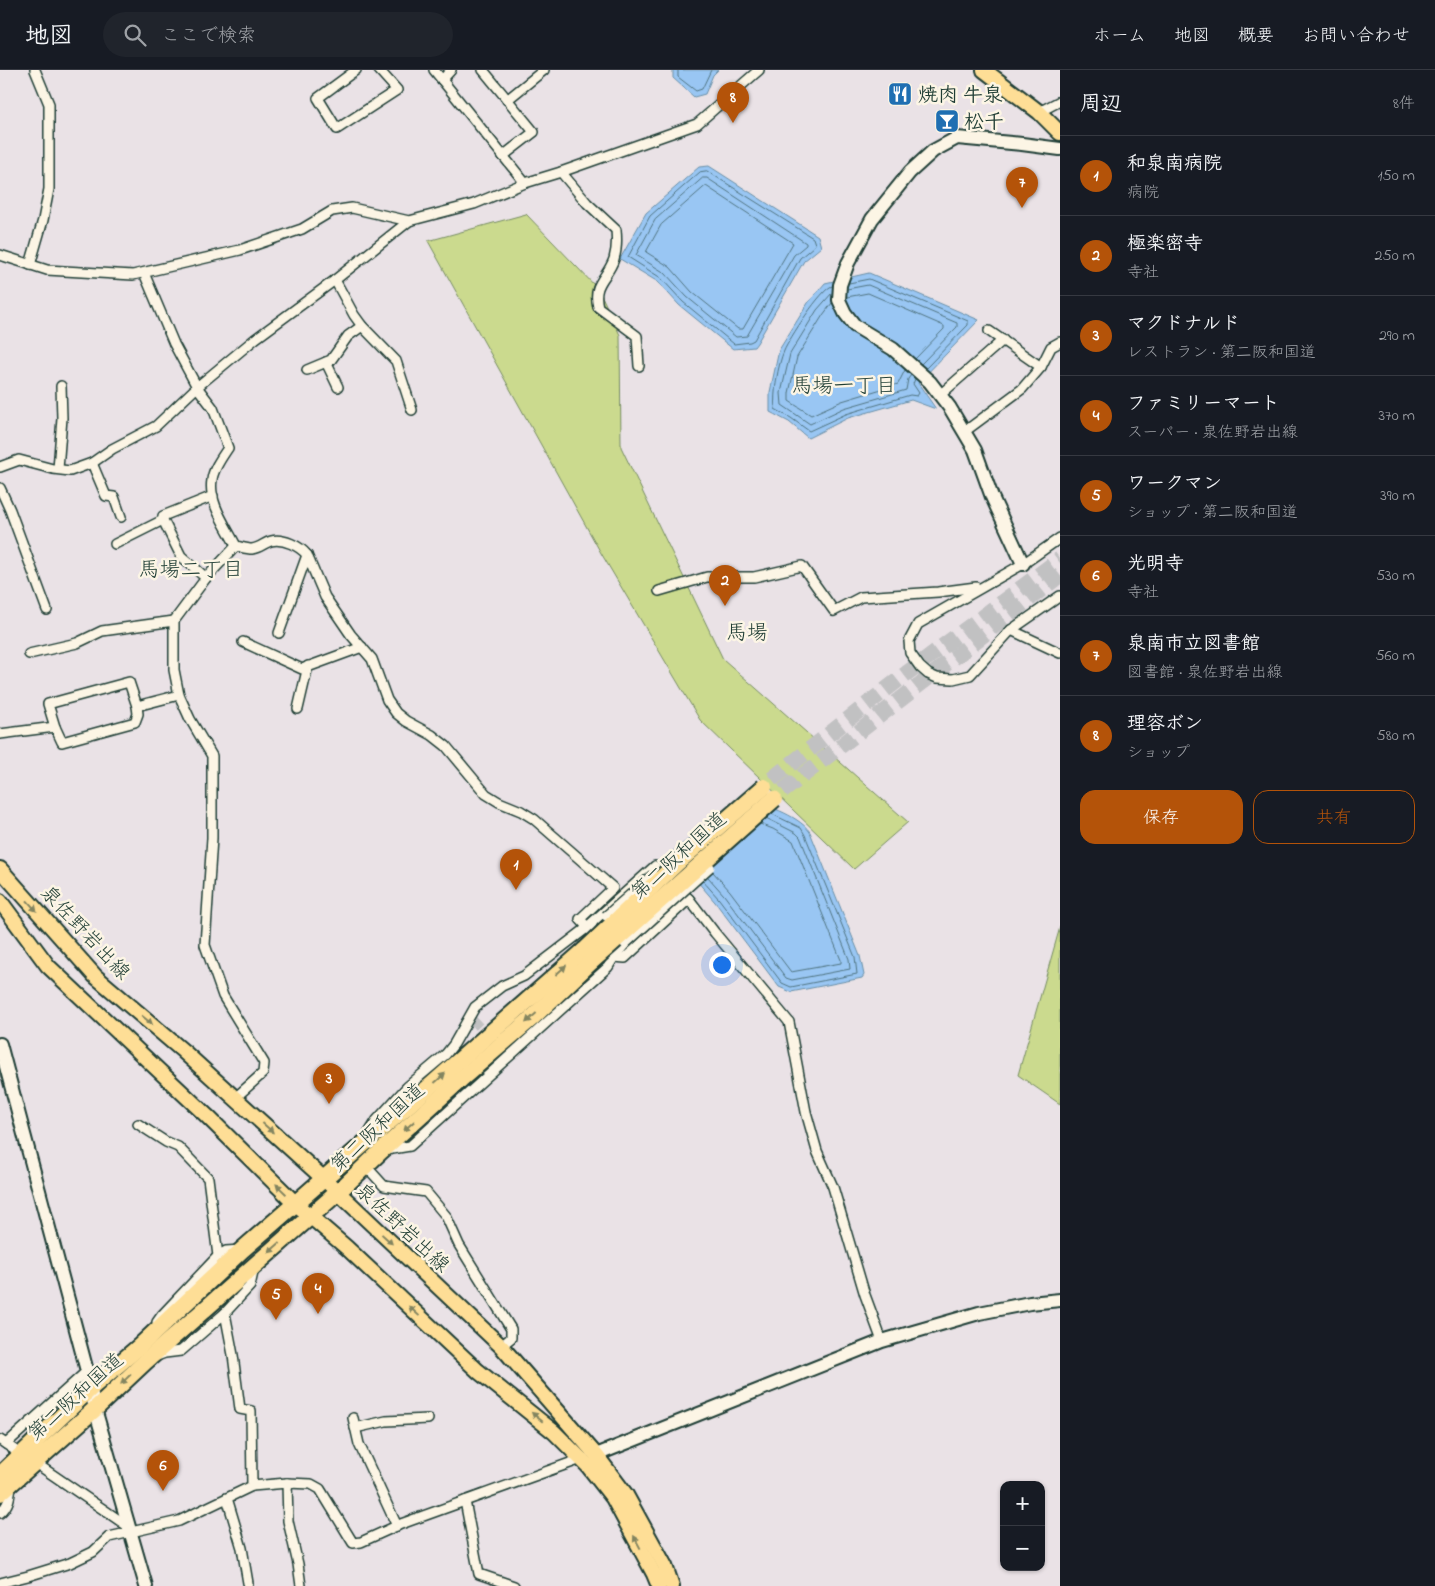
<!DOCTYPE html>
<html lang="ja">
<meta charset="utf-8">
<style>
:root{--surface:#171b24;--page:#20242c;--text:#f1f3f6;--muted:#9ea1a6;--line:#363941;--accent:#b45309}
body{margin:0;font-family:"Indie Flower","Klee One",sans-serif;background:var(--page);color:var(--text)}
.controls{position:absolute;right:15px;bottom:15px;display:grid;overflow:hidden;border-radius:10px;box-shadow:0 1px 4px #0004}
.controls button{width:45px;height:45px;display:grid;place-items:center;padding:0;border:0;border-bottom:1px solid var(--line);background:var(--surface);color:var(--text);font:25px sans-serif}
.you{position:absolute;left:721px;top:894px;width:18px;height:18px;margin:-12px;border:4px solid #fff;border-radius:50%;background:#1a73e8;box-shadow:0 0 0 8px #1a73e833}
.badge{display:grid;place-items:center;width:32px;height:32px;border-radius:50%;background:var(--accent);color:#fff;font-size:16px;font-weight:700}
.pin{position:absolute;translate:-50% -41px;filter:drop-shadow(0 1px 2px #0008)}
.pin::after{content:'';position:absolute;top:26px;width:18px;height:15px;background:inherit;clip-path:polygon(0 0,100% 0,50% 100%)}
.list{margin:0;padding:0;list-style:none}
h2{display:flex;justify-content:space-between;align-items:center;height:65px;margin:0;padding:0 20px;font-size:21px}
h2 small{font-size:16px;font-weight:400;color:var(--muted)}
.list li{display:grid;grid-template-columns:32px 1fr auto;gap:15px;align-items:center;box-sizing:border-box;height:80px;padding:0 20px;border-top:1px solid var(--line)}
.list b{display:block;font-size:19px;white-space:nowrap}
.list p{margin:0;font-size:16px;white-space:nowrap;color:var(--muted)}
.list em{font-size:16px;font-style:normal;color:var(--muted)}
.actions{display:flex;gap:10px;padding:15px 20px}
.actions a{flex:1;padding:11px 0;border:1px solid var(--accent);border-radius:15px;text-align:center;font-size:18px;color:var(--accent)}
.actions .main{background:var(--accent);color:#fff}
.icon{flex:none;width:28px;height:28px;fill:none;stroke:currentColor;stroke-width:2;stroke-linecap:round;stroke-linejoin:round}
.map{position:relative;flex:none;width:1060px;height:1516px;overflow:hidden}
header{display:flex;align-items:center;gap:30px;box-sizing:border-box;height:70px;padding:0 25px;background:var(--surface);border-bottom:1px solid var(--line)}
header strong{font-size:24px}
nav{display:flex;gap:28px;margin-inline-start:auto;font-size:18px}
.search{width:350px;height:45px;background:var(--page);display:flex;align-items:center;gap:12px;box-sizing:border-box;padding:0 18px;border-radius:28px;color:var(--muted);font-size:19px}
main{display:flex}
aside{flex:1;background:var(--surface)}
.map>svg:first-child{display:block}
.green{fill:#cbda8e;stroke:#758c61}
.water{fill:#99c6f3;stroke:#688fa7}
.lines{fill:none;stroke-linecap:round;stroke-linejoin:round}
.shore{stroke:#507480;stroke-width:1}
.street-tunnel{stroke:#c1c1c2;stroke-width:9;stroke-dasharray:9 4.5;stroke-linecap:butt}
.highway-tunnel{stroke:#c1c1c2;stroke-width:16;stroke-dasharray:16 8;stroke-linecap:butt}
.street-casing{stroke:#1f3d34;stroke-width:12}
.secondary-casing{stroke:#1f3d34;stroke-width:16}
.primary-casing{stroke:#1f3d34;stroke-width:18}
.highway-casing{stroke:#1f3d34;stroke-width:20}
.street{stroke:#fcf5e5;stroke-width:9}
.secondary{stroke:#fcf5e5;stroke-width:12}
.primary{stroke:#fede96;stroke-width:14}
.highway{stroke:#fede96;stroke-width:16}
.street-bridge-casing{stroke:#1f3d34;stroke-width:12;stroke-linecap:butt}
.highway-bridge-casing{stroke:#1f3d34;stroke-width:20;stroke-linecap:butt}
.street-bridge{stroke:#fcf5e5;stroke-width:9}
.highway-bridge{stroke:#fede96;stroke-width:16}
.oneway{fill:#838560}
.labels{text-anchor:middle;stroke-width:5;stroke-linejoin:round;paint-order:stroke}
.poi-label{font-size:20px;font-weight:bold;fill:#1f3d34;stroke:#fcf5e5;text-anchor:start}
.street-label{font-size:20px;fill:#1f3d34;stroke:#fcf5e5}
.neighbourhood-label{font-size:21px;fill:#1f3d34;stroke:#fcf5e5}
</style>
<header>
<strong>地図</strong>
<div class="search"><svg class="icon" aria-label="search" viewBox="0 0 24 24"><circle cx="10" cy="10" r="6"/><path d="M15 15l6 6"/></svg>ここで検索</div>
<nav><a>ホーム</a><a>地図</a><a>概要</a><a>お問い合わせ</a></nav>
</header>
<main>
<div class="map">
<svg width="1060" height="1516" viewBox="0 0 1060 1516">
<rect width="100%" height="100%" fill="#eae2e6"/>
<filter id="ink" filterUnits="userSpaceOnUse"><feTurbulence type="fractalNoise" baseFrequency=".02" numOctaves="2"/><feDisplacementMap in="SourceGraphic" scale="10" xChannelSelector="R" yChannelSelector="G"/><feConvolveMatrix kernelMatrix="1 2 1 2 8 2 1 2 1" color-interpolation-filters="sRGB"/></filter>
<g filter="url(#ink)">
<g class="green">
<polygon points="526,144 599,220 620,265 621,377 723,589 908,752 854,799 700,650 601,483 428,171"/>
<polygon points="1060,857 1060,1034 1018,1005"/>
</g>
<g class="water">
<polygon points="673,0 718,0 713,5 705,24 694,27 673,8"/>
<polygon points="709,96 818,166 821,177 804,191 757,273 754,277 733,279 679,235 658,212 620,189 646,143 699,97"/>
<polygon points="869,203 979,250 918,313 936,339 911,330 848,348 808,368 789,352 770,342 770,322 779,280 808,233 825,213"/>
<path d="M744 727C764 735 797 744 810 762L860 886 864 905 862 908 791 922 779 917 715 832 672 782Z"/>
</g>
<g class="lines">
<g class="shore">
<polyline points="678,0 678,7 696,21 702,19 711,0"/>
<polygon points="707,101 813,168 815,174 814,176 800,188 754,270 750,272 734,274 683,232 661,208 628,187 650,146 700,102"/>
<polygon points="703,108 707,108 806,173 806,175 794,185 747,266 736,267 687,227 665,203 636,185 655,150"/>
<polygon points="706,116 793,173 743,259 738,259 692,222 670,197 646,182 661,155"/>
<polyline points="849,213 869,209 968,251 968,255 926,298"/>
<path d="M832 216C821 219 789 269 784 281 778 294 773 325 775 339L791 348 809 361 846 344 910 325 917 326 919 323 913 314 915 309"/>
<polyline points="847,219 868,215 957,253 957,257 921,294"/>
<polyline points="832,223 817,240 790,284 781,323 782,335 810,354 844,338 906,320 908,309 911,305"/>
<polyline points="847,227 868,223 944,256 944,259 915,289"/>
<polyline points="832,233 823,245 797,287 789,323 789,331 811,345 842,331 898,314 905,300"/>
<polyline points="713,802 730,821 791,902 841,893 841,890 793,771 773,759 760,754"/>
<polyline points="708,807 724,825 786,908 792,910 850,899 849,889 800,767 796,763 766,748"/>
<polyline points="703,811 719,829 782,913 791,917 857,904 855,887 805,765 801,758 772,744"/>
</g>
<polyline class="street-tunnel" points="473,950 489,967"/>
<g class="highway-tunnel">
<polyline points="772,709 907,603 1060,489"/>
<polyline points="783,721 1060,505"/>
</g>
<defs>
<g id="street">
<polyline points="356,0 318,28 337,59 397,20 379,0"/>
<polyline points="434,0 525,113"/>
<polyline points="483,0 534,62 503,86"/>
<polyline points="442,10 451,0"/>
<polyline points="507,30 544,0"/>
<polyline points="1039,42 1060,31"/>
<path d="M561 102 587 133 616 160C617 170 617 179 614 189 607 209 592 213 598 237L637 266 639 296"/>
<polyline points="0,185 47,200 133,205 240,180 302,159 332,141 352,138 409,151"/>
<polyline points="30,195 43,150 49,119 49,34 35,0"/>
<path d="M144 203 174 274 197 317 213 338 228 378C222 387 213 399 212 410 208 433 227 457 236 476"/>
<polyline points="335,210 354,245 362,256 396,291 412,340"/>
<polyline points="989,261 1041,297"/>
<polyline points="326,292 338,317"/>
<polyline points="307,300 331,290 348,266 362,256"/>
<polyline points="940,325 1003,270"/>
<polyline points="964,362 1022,319 1041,297 1051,277 1060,272"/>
<polyline points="92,393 106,426 114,427 121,447"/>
<polyline points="0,397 19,390 53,399 70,401 92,393 112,379 156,356 197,317 255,269 335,210 409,151 474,134 525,113 561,102 697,54 759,0"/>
<polyline points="58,399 62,348 61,316"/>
<polyline points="0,418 10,440 47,540"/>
<polyline points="1060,468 1023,494 918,554 909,571 910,583 920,597 928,604 937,608 953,609 970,605 1011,560 1060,526"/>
<polyline points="115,474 163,450"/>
<path d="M236 476C241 477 247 479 252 479 260 478 264 473 271 471 283 468 300 476 307 485L325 527 351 565 372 589 387 630 396 643 406 651 432 665 446 676 486 724 499 732 521 741 534 749 613 818 580 849 614 887 625 888 689 829 678 818"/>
<polyline points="206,508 181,486 163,450 163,446 213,426"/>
<polyline points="659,521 707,507 754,507 802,496 834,541 861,527 938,522 976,517"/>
<polyline points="1011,560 1060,583"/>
<polyline points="279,563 307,485"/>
<polyline points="243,572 302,599 362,577"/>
<polyline points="29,584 77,573 102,561 174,551"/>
<polyline points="298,639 308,596"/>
<polyline points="55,657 62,672 135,652 138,644 137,636 179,625"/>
<polyline points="0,664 55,657 48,634 129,612 137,636"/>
<polyline points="689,829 715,863 789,952 806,1042 817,1081 833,1117 865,1225 882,1271"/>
<polyline points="587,857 655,796 667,808"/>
<polyline points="235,1028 263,1003 264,993 223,926 205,875 212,768 212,686 190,649 179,625 174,600 174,551 206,508 236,476"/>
<polyline points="138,1054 166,1072 178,1077 208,1108 218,1186 226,1181 241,1180"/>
<polyline points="369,1063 377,1050 407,1017 446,984 454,974 475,937 502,916 524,906 592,854"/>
<polyline points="386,1080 410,1076 608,897 614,887 625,874"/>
<polyline points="365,1095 384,1116 426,1122 446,1146 459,1175 511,1259 511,1268 501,1276"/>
<polyline points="225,1243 233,1285 240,1339 251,1341 252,1416"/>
<polyline points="157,1252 162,1245 218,1186"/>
<polyline points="157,1286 165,1283 181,1281 225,1243 250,1216 254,1198"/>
<polyline points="353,1348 359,1374 397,1456"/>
<polyline points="355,1358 386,1351 428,1349"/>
<polyline points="0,1370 22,1385"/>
<polyline points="6,1374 87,1301"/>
<polyline points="34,1392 129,1457"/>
<polyline points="287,1413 288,1451 298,1494 301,1516"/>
<polyline points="227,1428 242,1478 248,1513"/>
<polyline points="465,1431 479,1504 514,1516"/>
<path d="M0 1443C9 1435 10 1427 11 1415"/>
<polyline points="0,1513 28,1506 70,1493 93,1482 109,1467 179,1451 252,1416 287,1413 311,1414 320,1419 353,1473 361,1472 401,1454 584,1388"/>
</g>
<g id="secondary">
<polyline points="1023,494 992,427 975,380 950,338 930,312 893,279 855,256 845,243 839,230 840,215 848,193 872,149 910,102 933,81 957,68 1022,74 1060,79"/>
<polyline points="0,974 87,1301 95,1339 146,1516"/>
<polyline points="596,1385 882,1271 979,1243 1030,1233 1060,1230"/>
</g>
<g id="primary">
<polyline points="984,0 1039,42 1060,63"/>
<polyline points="0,799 95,906 183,981 324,1109 501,1276 596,1385 626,1425 665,1496 672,1516"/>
<polyline points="0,831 48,896 207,1046 296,1134 347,1178 478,1301 554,1362 588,1396 613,1428 654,1504 659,1516"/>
</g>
<g id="highway">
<polyline points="0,1405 91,1318 140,1276 242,1180 429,1017 585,880"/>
<polyline points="0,1423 95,1339 146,1291 337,1123 381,1081 461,1009 532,948 592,891"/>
</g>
</defs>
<use href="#street" class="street-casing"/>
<use href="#secondary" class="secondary-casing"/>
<use href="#primary" class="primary-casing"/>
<use href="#highway" class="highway-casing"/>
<use href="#street" class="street"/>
<use href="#secondary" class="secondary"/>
<use href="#primary" class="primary"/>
<use href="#highway" class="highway"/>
<defs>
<g id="street-bridge">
<polyline points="606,846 653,805"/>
<polyline points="625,874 710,797"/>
</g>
<g id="highway-bridge">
<polyline points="585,880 677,793 764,717"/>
<polyline points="592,891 774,729"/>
</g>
</defs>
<use href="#street-bridge" class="street-bridge-casing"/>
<use href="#highway-bridge" class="highway-bridge-casing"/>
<use href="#street-bridge" class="street-bridge"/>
<use href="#highway-bridge" class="highway-bridge"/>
</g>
<defs><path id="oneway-solid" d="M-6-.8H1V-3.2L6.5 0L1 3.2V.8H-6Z" transform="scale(1.25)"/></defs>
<g class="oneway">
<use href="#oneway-solid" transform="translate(32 836) rotate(48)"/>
<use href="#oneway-solid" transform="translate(561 900) rotate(-42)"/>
<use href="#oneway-solid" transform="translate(531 948) rotate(138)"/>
<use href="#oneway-solid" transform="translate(147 950) rotate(40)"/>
<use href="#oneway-solid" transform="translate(440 1008) rotate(-42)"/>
<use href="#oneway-solid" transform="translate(409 1056) rotate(138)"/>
<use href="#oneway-solid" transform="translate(268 1058) rotate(42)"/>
<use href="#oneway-solid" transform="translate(281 1119) rotate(-136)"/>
<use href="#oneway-solid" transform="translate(387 1169) rotate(43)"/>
<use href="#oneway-solid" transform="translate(274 1178) rotate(138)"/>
<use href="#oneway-solid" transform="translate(414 1241) rotate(-137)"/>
<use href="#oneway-solid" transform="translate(126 1309) rotate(136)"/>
<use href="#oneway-solid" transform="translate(537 1347) rotate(-140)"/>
<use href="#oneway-solid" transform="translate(637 1472) rotate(-118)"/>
</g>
</g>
<defs>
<symbol id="restaurant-square" viewBox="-11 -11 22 22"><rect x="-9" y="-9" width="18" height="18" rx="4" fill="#1f6fb2" stroke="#fcf5e5"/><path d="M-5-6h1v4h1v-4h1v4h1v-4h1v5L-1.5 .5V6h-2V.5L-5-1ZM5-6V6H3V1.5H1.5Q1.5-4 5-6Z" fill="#fff"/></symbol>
<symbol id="bar-square" viewBox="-11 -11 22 22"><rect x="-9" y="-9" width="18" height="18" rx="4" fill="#1f6fb2" stroke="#fcf5e5"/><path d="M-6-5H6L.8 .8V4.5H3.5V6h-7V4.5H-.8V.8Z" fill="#fff"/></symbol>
</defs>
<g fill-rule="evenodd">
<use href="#restaurant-square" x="886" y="10" width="28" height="28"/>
<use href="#bar-square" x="933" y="37" width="28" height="28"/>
</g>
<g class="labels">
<g class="poi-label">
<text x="918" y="31">焼肉 牛泉</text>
<text x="964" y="58">松千</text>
</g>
<g class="street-label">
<text transform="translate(678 785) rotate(-42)" y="7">第二阪和国道</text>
<text transform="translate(86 862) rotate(47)" y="7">泉佐野岩出線</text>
<text transform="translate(377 1057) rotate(-43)" y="7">第二阪和国道</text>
<text transform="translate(403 1157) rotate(43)" y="7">泉佐野岩出線</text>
<text transform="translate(75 1326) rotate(-42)" y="7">第二阪和国道</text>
</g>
<g class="neighbourhood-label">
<text x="844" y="322">馬場一丁目</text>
<text x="191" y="506">馬場二丁目</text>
<text x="747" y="569">馬場</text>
</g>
</g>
</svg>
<div class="controls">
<button>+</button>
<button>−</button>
</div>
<div class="you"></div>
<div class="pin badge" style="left:516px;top:820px">1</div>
<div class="pin badge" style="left:725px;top:536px">2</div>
<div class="pin badge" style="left:329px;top:1034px">3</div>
<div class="pin badge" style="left:318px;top:1244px">4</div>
<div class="pin badge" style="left:276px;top:1250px">5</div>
<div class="pin badge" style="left:163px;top:1421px">6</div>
<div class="pin badge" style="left:1022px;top:138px">7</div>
<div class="pin badge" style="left:733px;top:53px">8</div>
</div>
<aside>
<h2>周辺<small>8件</small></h2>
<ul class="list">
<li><span class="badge">1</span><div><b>和泉南病院</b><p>病院</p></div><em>150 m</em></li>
<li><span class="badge">2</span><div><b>極楽密寺</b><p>寺社</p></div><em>250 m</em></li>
<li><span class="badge">3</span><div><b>マクドナルド</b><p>レストラン · 第二阪和国道</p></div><em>290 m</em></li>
<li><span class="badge">4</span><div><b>ファミリーマート</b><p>スーパー · 泉佐野岩出線</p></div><em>370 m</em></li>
<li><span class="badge">5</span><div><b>ワークマン</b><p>ショップ · 第二阪和国道</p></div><em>390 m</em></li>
<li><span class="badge">6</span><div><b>光明寺</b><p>寺社</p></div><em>530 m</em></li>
<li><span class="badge">7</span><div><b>泉南市立図書館</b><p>図書館 · 泉佐野岩出線</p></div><em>560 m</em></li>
<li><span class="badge">8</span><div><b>理容ボン</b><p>ショップ</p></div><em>580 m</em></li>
</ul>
<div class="actions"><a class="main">保存</a><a>共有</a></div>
</aside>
</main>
